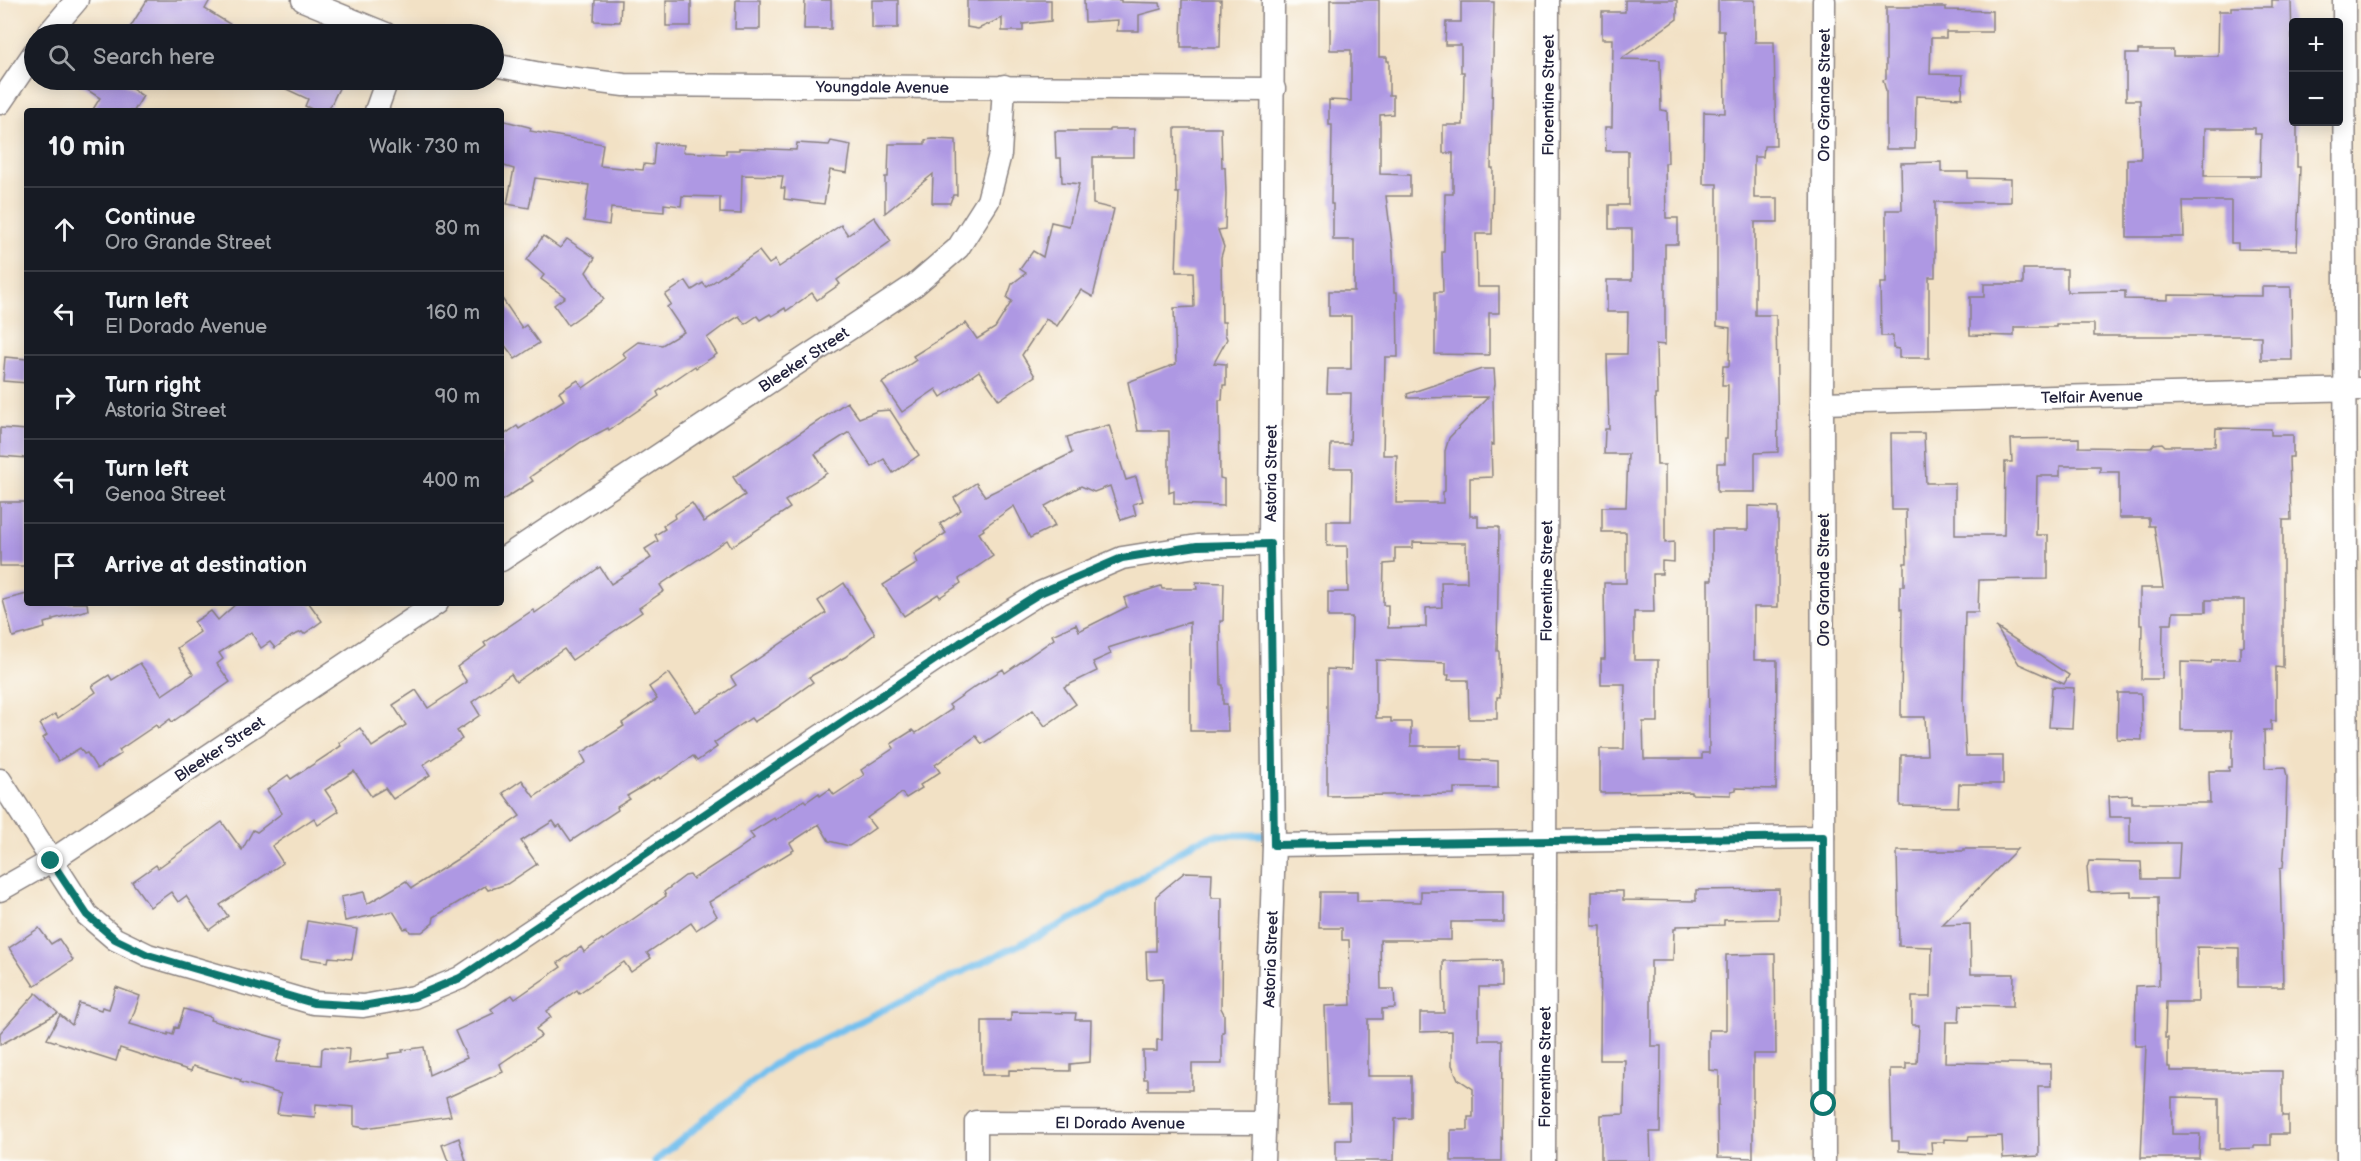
<!DOCTYPE html>
<meta charset="utf-8">
<style>
:root{--surface:#171b24;--page:#20242c;--text:#f1f3f6;--muted:#9ea1a6;--line:#363941}
body{margin:0;font-family:"Balsamiq Sans",sans-serif;background:var(--page);color:var(--text)}
.controls{position:absolute;right:18px;top:18px;display:grid;overflow:hidden;border-radius:6px;box-shadow:0 3px 15px #0003}
.controls button{width:54px;height:54px;display:grid;place-items:center;padding:0;border:0;border-bottom:2px solid var(--line);background:var(--surface);color:var(--text);font:30px sans-serif}
.stop{position:absolute;width:18px;height:18px;margin:-14px;border:4px solid #0f766e;border-radius:50%;background:#fff}
.stop.end{background:#0f766e;border-color:#fff;box-shadow:0 2px 6px #0008}
.list{margin:0;padding:0;list-style:none}
h2{display:flex;justify-content:space-between;align-items:center;height:78px;margin:0;padding:0 24px;font-size:26px}
h2 small{font-size:20px;font-weight:400;color:var(--muted)}
.list li{display:grid;grid-template-columns:39px 1fr auto;gap:18px;align-items:center;box-sizing:border-box;height:84px;padding:0 24px;border-top:2px solid var(--line)}
.list b{display:block;font-size:22px;white-space:nowrap}
.list p{margin:0;font-size:20px;white-space:nowrap;color:var(--muted)}
.list em{font-size:20px;font-style:normal;color:var(--muted)}
.icon{flex:none;width:33px;height:33px;fill:none;stroke:currentColor;stroke-width:2;stroke-linecap:round;stroke-linejoin:round}
.map{position:relative;flex:none;width:2361px;height:1161px;overflow:hidden}
.search{position:absolute;background:var(--surface);box-shadow:0 3px 15px #0003;left:24px;top:24px;width:480px;height:66px;display:flex;align-items:center;gap:15px;box-sizing:border-box;padding:0 21px;border-radius:33px;color:var(--muted);font-size:22px}
.panel{position:absolute;background:var(--surface);box-shadow:0 3px 15px #0003;left:24px;top:108px;width:480px;height:498px;border-radius:6px}
.map>svg:first-child{display:block}
.lines{fill:none;stroke-linecap:round;stroke-linejoin:round}
.stream{stroke:#75c0ee;stroke-width:7}
.building{fill:#ae98e3;fill-rule:evenodd}
.street-casing{stroke:#8a8280;stroke-width:25}
.street{stroke:#fff;stroke-width:22}
.route{stroke:#0f766e;stroke-width:8}
.labels{text-anchor:middle;stroke-width:6;stroke-linejoin:round;paint-order:stroke}
.street-label{font-size:16px;fill:#22223b;stroke:#fdfcf7}
</style>
<div class="map">
<svg width="2361" height="1161" viewBox="0 0 2361 1161">
<rect width="100%" height="100%" fill="#fdfcf7"/>
<filter id="ink" filterUnits="userSpaceOnUse"><feTurbulence type="fractalNoise" baseFrequency=".0167" numOctaves="2"/><feDisplacementMap in="SourceGraphic" scale="12" xChannelSelector="R" yChannelSelector="G"/><feConvolveMatrix kernelMatrix="1 2 1 2 8 2 1 2 1" color-interpolation-filters="sRGB"/></filter>
<filter id="wash" filterUnits="userSpaceOnUse"><feTurbulence type="fractalNoise" baseFrequency=".008" numOctaves="4" result="noise"/><feDisplacementMap in="SourceGraphic" scale="24" xChannelSelector="R" yChannelSelector="G"/><feGaussianBlur stdDeviation="1.35" result="paint"/><feColorMatrix in="noise" values="0 0 0 0 0 0 0 0 0 0 0 0 0 0 0 0 0 1.4 0 .05"/><feComposite in="paint" operator="in"/></filter>
<g filter="url(#wash)">
<rect width="100%" height="100%" fill="#f2e1c5"/>
<g class="lines">
<polyline class="stream" points="655,1161 773,1065 791,1054 1048,931 1097,906 1194,842 1214,835 1271,835"/>
</g>
<g id="blocks">
<g class="building">
<polygon points="147,0 210,0 205,9 246,34 126,34"/>
<polygon points="595,0 621,0 620,22 594,21"/>
<rect x="666" y="0" width="25" height="26"/>
<polygon points="736,0 760,0 760,29 735,29"/>
<polygon points="805,0 831,0 831,29 804,29"/>
<rect x="872" y="0" width="26" height="28"/>
<polygon points="967,0 1051,0 1051,21 1023,24 1023,31 1002,31 1002,18 978,29 967,27"/>
<polygon points="1084,0 1121,0 1121,2 1160,3 1161,9 1139,15 1139,31 1117,31 1118,20 1085,22"/>
<polygon points="1182,0 1221,0 1220,47 1181,47"/>
<path d="M1330 0H1379V57H1387V61H1389V95H1393V114L1380 115V174L1410 175V196H1386L1393 252 1394 292H1397L1398 357H1385L1383 455H1397L1396 503H1443V492L1445 491V451L1449 438 1488 397 1408 398 1407 394 1482 369H1494L1495 384 1493 397 1494 445 1491 444 1492 477 1470 478V516H1478V527H1499L1497 651H1499L1500 697H1497V719H1469L1468 680H1448L1449 675H1446V663L1376 660V718H1391V722H1411V746H1462V759L1498 761V788H1454V794L1327 796V669L1351 670 1352 617H1328V592H1348L1347 546H1327V521H1351L1352 468H1330L1331 444H1350L1351 393H1327L1328 369H1351V316H1329V291H1354V240H1333V204H1331L1332 125H1329V100L1351 101V50H1330ZM1413 542 1466 543 1467 582H1441L1442 607 1426 608V627L1388 628V605H1383L1384 564 1395 563V548H1413Z"/>
<polygon points="1625,0 1677,0 1677,19 1621,59 1660,60 1661,110 1667,111 1668,163 1665,163 1666,218 1678,218 1678,244 1665,244 1665,345 1656,344 1657,395 1655,395 1657,465 1665,465 1665,543 1674,542 1674,562 1662,561 1662,574 1653,574 1654,612 1634,612 1634,660 1658,660 1658,722 1643,722 1644,759 1702,759 1702,753 1709,753 1708,580 1712,580 1712,530 1748,530 1748,506 1778,507 1778,607 1754,607 1754,660 1777,660 1776,789 1736,788 1736,790 1731,791 1731,795 1691,794 1691,792 1600,793 1600,749 1624,749 1625,684 1601,684 1601,659 1605,659 1604,583 1626,583 1626,532 1602,532 1602,507 1626,507 1628,454 1604,454 1605,429 1609,429 1607,354 1627,354 1628,312 1607,312 1607,280 1632,280 1632,229 1609,229 1609,205 1628,205 1628,151 1606,151 1605,127 1612,127 1613,39 1602,39 1602,12 1625,12"/>
<polygon points="1718,0 1755,0 1755,42 1774,42 1776,146 1764,146 1763,157 1754,157 1754,198 1778,198 1778,222 1755,222 1755,315 1776,315 1778,452 1755,453 1755,492 1717,492 1717,463 1725,463 1725,439 1727,439 1728,385 1722,385 1723,366 1729,366 1730,328 1717,326 1717,184 1703,184 1704,112 1725,113 1724,31 1718,31"/>
<path d="M2272 0H2291L2294 122H2297V167H2300L2297 250 2238 249V243H2231V201H2183L2184 237H2127V159H2141L2140 100H2126V54H2138V50H2173V56H2218L2219 11H2231V7H2272ZM2205 128H2255V134H2261L2260 176H2204Z"/>
<polygon points="1461,2 1494,2 1491,168 1493,168 1492,234 1476,234 1477,287 1499,287 1499,313 1489,313 1489,355 1435,354 1435,292 1443,292 1442,252 1444,252 1445,194 1453,194 1453,153 1443,153 1443,125 1463,125 1464,72 1461,72 1461,45 1445,45 1446,22 1461,22"/>
<polygon points="1886,7 1946,7 1946,10 1992,11 1992,32 1946,32 1946,38 1931,38 1930,74 1963,75 1962,98 1916,96 1915,149 1886,149 1886,91 1883,80 1886,79"/>
<polygon points="72,80 118,80 143,96 134,111 92,111 100,98"/>
<polygon points="267,80 343,80 328,111 316,111 305,106 308,99"/>
<polygon points="501,120 529,127 531,128 530,131 603,144 600,166 643,170 644,164 653,165 655,143 684,145 683,152 726,154 726,150 739,150 739,148 796,150 797,143 829,145 831,141 851,145 847,173 830,170 824,204 784,199 785,188 781,188 783,176 742,175 741,214 720,213 720,197 682,196 681,206 664,204 664,212 611,208 609,225 584,221 589,185 535,178 529,208 507,204 514,169 501,165"/>
<polygon points="1175,128 1221,128 1222,168 1225,167 1226,194 1225,229 1218,230 1224,247 1221,257 1222,322 1225,322 1225,334 1227,339 1214,363 1226,364 1226,385 1223,385 1222,400 1219,400 1220,478 1224,479 1224,506 1174,504 1174,491 1169,493 1169,431 1138,431 1128,382 1176,364 1174,308 1194,307 1193,272 1176,272 1179,193 1176,193"/>
<polygon points="1110,129 1134,129 1134,157 1093,157 1093,204 1114,209 1093,297 1081,290 1057,326 1046,319 1022,355 1035,376 999,400 979,371 941,397 936,389 902,412 882,383 916,360 913,356 966,323 977,339 995,328 1012,301 1007,298 1012,284 1026,273 1020,269 1033,251 1043,257 1051,222 1069,226 1079,184 1062,182 1061,158 1056,158 1055,131 1110,131"/>
<polygon points="933,139 956,140 957,195 953,195 950,203 932,203 933,174 885,213 885,177 888,177 889,144 925,144 925,140"/>
<polygon points="1941,162 1941,172 1968,172 1968,178 2011,179 2011,202 1935,202 1935,277 1929,277 1929,358 1899,358 1899,349 1893,348 1893,336 1881,336 1880,283 1886,283 1886,210 1902,210 1901,163"/>
<polygon points="874,217 891,241 837,280 840,284 817,300 812,293 786,311 785,308 772,316 770,314 760,320 757,316 745,324 739,316 723,326 707,338 717,354 696,368 695,366 657,392 659,396 609,430 608,428 581,442 530,477 533,481 501,501 501,437 517,426 519,429 564,400 559,392 578,380 583,388 626,358 623,353 638,342 662,345 684,332 667,307 671,304 665,295 686,281 692,290 703,283 706,287 759,251 769,264 775,260 779,267 841,225 848,235"/>
<polygon points="543,236 560,248 567,239 595,258 586,272 604,299 568,325 554,305 565,297 541,279 544,275 527,260"/>
<polygon points="2023,269 2067,269 2067,292 2125,291 2125,299 2168,300 2168,295 2262,296 2262,287 2291,287 2292,360 2261,360 2261,336 2094,336 2094,324 2056,324 2056,327 2014,327 2014,336 1970,335 1970,297 1984,297 1984,284 2023,284"/>
<polygon points="501,297 522,328 526,325 539,343 515,359 501,340"/>
<polygon points="5,357 27,359 27,383 3,381"/>
<polygon points="847,402 859,418 877,411 890,410 919,455 893,473 884,459 872,467 849,432 815,454 827,473 785,501 790,508 731,547 727,540 660,585 664,591 639,608 642,612 572,660 564,649 516,682 511,674 472,702 480,715 457,731 462,739 423,765 430,775 393,799 385,788 371,796 354,771 325,790 339,811 318,825 314,818 272,846 283,863 220,905 228,916 209,930 186,896 178,902 171,892 150,907 132,882 156,865 158,868 222,822 242,850 253,830 257,832 282,813 267,790 288,775 291,779 341,746 339,743 360,728 372,747 406,725 393,705 416,690 428,708 467,682 457,667 486,646 484,643 533,610 535,613 600,567 611,584 651,558 645,549 658,541 655,535 665,529 663,526 675,518 674,515 692,503 704,522 745,495 733,477"/>
<polygon points="1109,425 1126,480 1136,477 1143,501 1133,504 1136,515 1121,520 1110,486 1094,492 1081,486 1045,506 1055,526 1030,538 1014,506 983,528 984,530 979,533 993,556 959,579 961,583 940,597 938,594 904,616 883,585 918,563 914,554 946,533 940,524 961,510 954,498 976,483 985,496 1072,453 1067,437"/>
<polygon points="0,428 27,430 27,458 0,456"/>
<polygon points="2216,428 2271,429 2271,435 2293,435 2293,457 2289,457 2291,520 2283,520 2283,668 2276,667 2276,721 2271,721 2271,730 2264,730 2265,768 2285,767 2287,777 2285,841 2283,868 2280,869 2283,987 2239,987 2239,948 2197,947 2198,1002 2166,1002 2165,1038 2168,1038 2168,1067 2170,1067 2170,1071 2282,1071 2282,1116 2288,1116 2288,1134 2271,1134 2271,1145 2254,1145 2254,1148 2219,1149 2219,1098 2172,1097 2172,1134 2200,1134 2199,1158 2141,1158 2146,1046 2135,1046 2136,986 2159,985 2158,897 2131,897 2131,891 2089,892 2087,868 2089,861 2141,862 2142,879 2178,879 2180,843 2130,843 2130,817 2110,817 2109,796 2132,795 2132,803 2210,803 2209,771 2229,771 2229,767 2232,767 2232,730 2181,730 2181,662 2211,663 2212,660 2221,660 2221,659 2240,659 2240,646 2244,646 2244,600 2206,600 2206,612 2173,612 2172,624 2163,624 2162,679 2141,679 2142,625 2140,625 2140,588 2163,588 2154,526 2149,526 2149,518 2119,518 2119,472 2100,472 2100,466 2060,466 2060,476 2037,476 2036,535 2048,535 2048,579 1979,580 1978,612 1965,612 1963,702 1966,756 2003,756 2003,784 1959,784 1958,807 1900,806 1901,755 1927,755 1925,717 1901,717 1902,609 1900,609 1900,586 1904,586 1904,563 1907,563 1906,510 1892,510 1891,433 1924,433 1926,483 1955,483 1955,535 2004,535 2005,462 2012,462 2011,439 2079,438 2079,447 2151,448 2154,444 2162,443 2165,446 2215,446"/>
<rect x="0" y="502" width="27" height="64"/>
<polygon points="1196,582 1224,583 1223,621 1220,621 1221,685 1223,685 1223,704 1227,704 1228,731 1190,731 1190,622 1108,648 1111,654 1093,662 1097,671 1064,687 1076,704 1045,726 1033,710 982,744 976,736 935,765 940,772 920,785 922,788 906,798 902,793 867,818 875,828 849,846 829,841 819,824 790,843 794,850 709,902 717,916 696,930 691,923 647,953 651,958 631,972 624,962 579,993 577,990 547,1011 551,1017 536,1029 541,1036 500,1064 503,1072 446,1098 451,1116 365,1128 354,1126 354,1107 316,1104 315,1117 277,1114 281,1094 240,1082 241,1080 193,1066 191,1071 120,1048 116,1061 47,1039 60,1015 72,1025 79,1003 101,1010 102,1007 109,1009 116,987 140,996 130,1024 168,1035 168,1033 173,1035 175,1027 178,1028 184,1009 211,1017 210,1020 283,1040 276,1062 321,1065 322,1049 325,1047 349,1049 348,1064 389,1058 388,1054 403,1052 402,1050 424,1047 429,1075 467,1058 455,1031 494,1013 491,1009 512,995 515,999 561,967 558,963 581,947 584,952 602,939 603,940 666,896 664,892 685,876 690,875 693,879 736,851 754,838 750,833 774,818 775,820 804,800 806,802 819,793 820,796 830,789 834,795 864,775 861,770 894,748 891,744 913,730 916,733 952,709 949,705 973,688 1003,669 1005,673 1054,639 1052,635 1076,624 1079,631 1127,607 1124,598 1161,586 1162,589 1197,589"/>
<polygon points="844,583 875,634 845,657 809,677 813,682 775,709 754,722 751,718 714,743 717,747 697,761 693,756 660,779 659,777 627,796 630,799 617,807 618,810 571,841 560,825 557,827 553,821 521,841 537,864 507,884 488,890 485,886 434,917 433,923 422,932 410,932 408,928 404,929 393,911 345,921 341,897 364,892 367,904 406,881 412,888 456,860 520,816 503,793 522,780 534,797 586,762 581,753 624,726 622,723 657,699 649,687 669,673 696,712 736,685 731,677 826,613 818,601"/>
<polygon points="27,594 27,603 87,603 88,610 53,619 53,621 44,623 45,628 13,637 3,600"/>
<polygon points="237,603 309,603 322,621 304,634 302,632 292,636 275,648 270,642 261,648 251,632 219,653 223,659 217,664 230,682 172,722 170,719 158,728 156,725 119,750 121,754 97,769 87,753 84,754 80,748 58,761 43,738 47,735 40,724 55,714 58,718 96,692 92,686 109,675 112,680 140,663 162,695 193,674 177,648 200,632 194,622 211,611 218,620"/>
<polygon points="1996,627 2069,675 2064,684 2019,664"/>
<polygon points="2052,687 2074,688 2072,728 2049,727"/>
<polygon points="2118,693 2141,693 2142,740 2117,739"/>
<polygon points="1964,849 2017,849 1942,925 1970,924 1971,974 2014,974 2013,1006 1960,1005 1959,1022 1946,1022 1945,1062 2051,1064 2051,1086 2038,1086 2039,1156 2003,1158 2002,1136 1969,1137 1968,1140 1944,1139 1944,1142 1931,1142 1932,1153 1899,1151 1899,1141 1892,1141 1890,1069 1906,1069 1906,1063 1917,1063 1919,1025 1912,1025 1912,997 1931,997 1932,947 1899,946 1897,851 1964,851"/>
<polygon points="1185,872 1212,873 1211,898 1222,898 1221,1008 1224,1014 1224,1032 1222,1032 1222,1064 1192,1064 1192,1090 1148,1090 1148,1079 1144,1079 1143,1051 1157,1051 1157,1040 1162,1040 1163,978 1147,979 1146,951 1156,951 1156,896"/>
<polygon points="1779,889 1779,919 1724,920 1724,925 1676,926 1676,929 1674,929 1673,961 1651,961 1651,1046 1661,1046 1660,1132 1650,1132 1651,1161 1601,1161 1601,1115 1624,1114 1625,1060 1600,1060 1601,926 1592,926 1592,891 1623,891 1623,900 1696,901 1696,890"/>
<polygon points="1421,891 1504,891 1504,922 1451,922 1451,940 1380,940 1381,989 1394,989 1395,1008 1382,1009 1382,1019 1368,1019 1368,1076 1411,1076 1411,1118 1395,1119 1394,1161 1336,1161 1336,1140 1351,1140 1350,1104 1328,1104 1325,1006 1351,1005 1349,940 1342,940 1342,928 1319,928 1320,892 1357,892 1357,901 1421,902"/>
<polygon points="307,921 357,929 352,959 329,957 328,962 301,958"/>
<polygon points="39,928 51,944 59,939 73,960 34,986 9,948"/>
<polygon points="1775,954 1776,1054 1753,1054 1753,1158 1718,1157 1717,1105 1719,1105 1719,1071 1709,1070 1709,1030 1726,1030 1726,955"/>
<polygon points="1501,960 1501,987 1479,987 1479,1040 1502,1040 1501,1161 1451,1161 1451,1130 1468,1130 1468,1117 1473,1117 1473,1089 1458,1079 1452,1065 1452,1031 1420,1032 1420,1013 1444,1013 1443,961"/>
<polygon points="36,993 58,1013 0,1045 0,1033"/>
<polygon points="1011,1012 1076,1013 1075,1020 1091,1020 1090,1062 1070,1064 1070,1071 1009,1070 1009,1075 982,1075 982,1021 1011,1021"/>
<polygon points="459,1138 466,1161 448,1161 442,1145"/>
</g>
</g>
</g>
<g filter="url(#ink)">
<use href="#blocks" fill-opacity="0" stroke="#8a8280" stroke-width="1.5"/>
<g class="lines">
<defs>
<g id="street">
<polyline points="303,0 386,34"/>
<polyline points="2344,0 2348,1161"/>
<polyline points="48,34 77,0"/>
<path id="s1" d="M494 65 546 75 624 85 1274 89"/>
<polyline points="0,103 34,53"/>
<polyline points="376,111 387,80"/>
<path id="s2" d="M1822 403 2360 389"/>
<path id="s3" d="M501 560 915 285 958 248 988 201 1000 154 1004 86"/>
<polyline points="0,780 87,915 115,939 148,955 313,1003 363,1006 414,997 460,978 960,643 1040,593 1122,558 1197,546 1270,544"/>
<polyline points="1274,845 1823,837"/>
<path id="s4" d="M0 890 51 861 437 603"/>
<path id="s5" d="M976 1161V1122L1263 1123"/>
<path id="s6" d="M1263 1161 1274 845 1270 544 1273 0"/>
<path id="s7" d="M1544 1161 1548 0"/>
<path id="s8" d="M1824 1161 1822 403 1824 0"/>
</g>
</defs>
<use href="#street" class="street-casing"/>
<use href="#street" class="street"/>
</g>
</g>
<g class="lines" filter="url(#ink)">
<polyline class="route" points="51,861 87,915 115,939 148,955 313,1003 363,1006 414,997 460,978 960,643 1040,593 1122,558 1197,546 1270,544 1274,845 1823,837 1824,1104"/>
</g>
<g class="labels">
<g class="street-label">
<text dy="6" stroke="none"><textPath href="#s1" startOffset="390">Youngdale Avenue</textPath></text>
<text dy="6" stroke="none"><textPath href="#s7" startOffset="1066">Florentine Street</textPath></text>
<text dy="6" stroke="none"><textPath href="#s8" startOffset="1066">Oro Grande Street</textPath></text>
<text dy="6" stroke="none"><textPath href="#s3" startOffset="363">Bleeker Street</textPath></text>
<text dy="6" stroke="none"><textPath href="#s2" startOffset="270">Telfair Avenue</textPath></text>
<text dy="6" stroke="none"><textPath href="#s6" startOffset="688">Astoria Street</textPath></text>
<text transform="translate(1823 580) rotate(-90)" y="6">Oro Grande Street</text>
<text dy="6" stroke="none"><textPath href="#s7" startOffset="580">Florentine Street</textPath></text>
<text dy="6" stroke="none"><textPath href="#s4" startOffset="261">Bleeker Street</textPath></text>
<text dy="6" stroke="none"><textPath href="#s6" startOffset="202">Astoria Street</textPath></text>
<text dy="6" stroke="none"><textPath href="#s7" startOffset="94">Florentine Street</textPath></text>
<text dy="6" stroke="none"><textPath href="#s5" startOffset="183">El Dorado Avenue</textPath></text>
</g>
</g>
</svg>
<div class="controls">
<button>+</button>
<button>−</button>
</div>
<div class="stop" style="left:1824px;top:1104px"></div>
<div class="stop end" style="left:51px;top:861px"></div>
<div class="search"><svg class="icon" aria-label="search" viewBox="0 0 24 24"><circle cx="10" cy="10" r="6"/><path d="M15 15l6 6"/></svg>Search here</div>
<section class="panel">
<h2>10 min<small>Walk · 730 m</small></h2>
<ul class="list">
<li><svg class="icon" aria-label="ahead" viewBox="0 0 24 24"><path d="M12 20V5M6 11l6-6 6 6"/></svg><div><b>Continue</b><p>Oro Grande Street</p></div><em>80 m</em></li>
<li><svg class="icon" aria-label="left" viewBox="0 0 24 24"><path d="M17 20v-9H6M10 6l-5 5 5 5"/></svg><div><b>Turn left</b><p>El Dorado Avenue</p></div><em>160 m</em></li>
<li><svg class="icon" aria-label="right" viewBox="0 0 24 24"><path d="M7 20v-9h11M14 6l5 5-5 5"/></svg><div><b>Turn right</b><p>Astoria Street</p></div><em>90 m</em></li>
<li><svg class="icon" aria-label="left" viewBox="0 0 24 24"><path d="M17 20v-9H6M10 6l-5 5 5 5"/></svg><div><b>Turn left</b><p>Genoa Street</p></div><em>400 m</em></li>
<li><svg class="icon" aria-label="arrive" viewBox="0 0 24 24"><path d="M6 21V4h12l-3 4 3 4H6"/></svg><div><b>Arrive at destination</b></div></li>
</ul>
</section>
</div>
